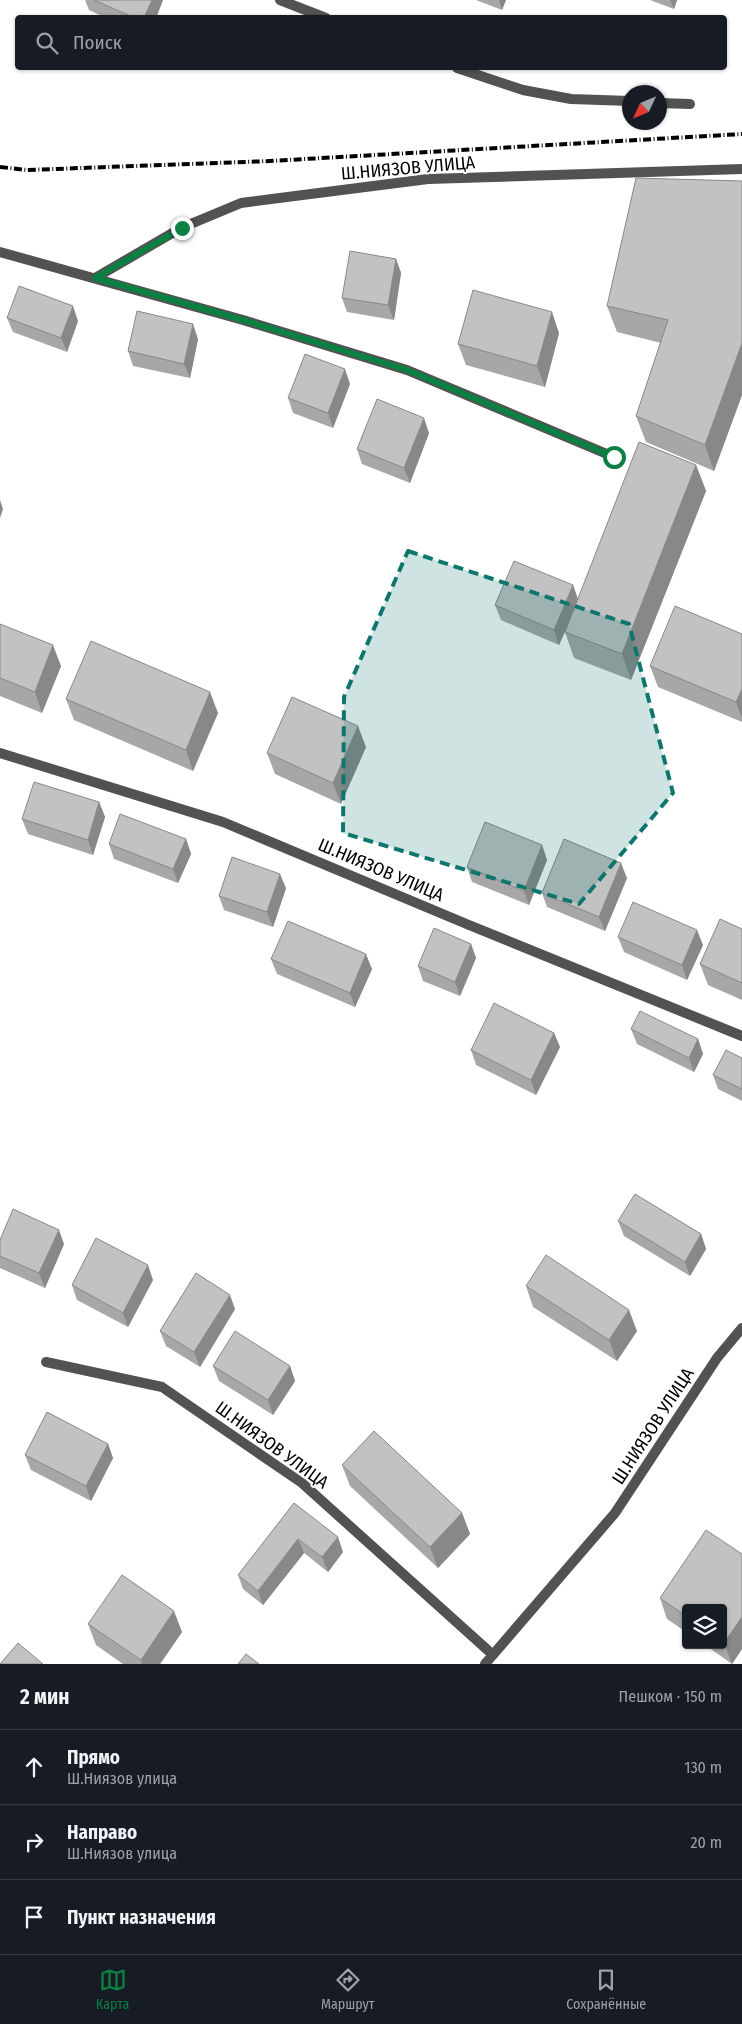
<!DOCTYPE html>
<html lang="ru">
<meta charset="utf-8">
<style>
:root{--surface:#171b24;--page:#242831;--text:#f1f3f6;--muted:#9ea1a6;--line:#363941;--accent:#0b8043}
body{margin:0;font-family:"Fira Sans Condensed",sans-serif;background:var(--page);color:var(--text)}
.controls{position:absolute;right:15px;bottom:15px;display:grid;overflow:hidden;border-radius:5px;box-shadow:0 1px 4px #0004}
.controls button{width:45px;height:45px;display:grid;place-items:center;padding:0;border:0;border-bottom:1px solid var(--line);background:var(--surface);color:var(--text);font:25px sans-serif}
.compass{position:absolute;left:622px;top:85px;width:45px;height:45px;border-radius:50%;background:var(--surface);box-shadow:0 1px 4px #0004;rotate:226deg}
.stop{position:absolute;width:15px;height:15px;margin:-11px;border:4px solid #0b8043;border-radius:50%;background:#fff}
.stop.end{background:#0b8043;border-color:#fff;box-shadow:0 1px 5px #0008}
.list{margin:0;padding:0;list-style:none}
h2{display:flex;justify-content:space-between;align-items:center;height:65px;margin:0;padding:0 20px;font-size:21px}
h2 small{font-size:16px;font-weight:400;color:var(--muted)}
.list li{display:grid;grid-template-columns:32px 1fr auto;gap:15px;align-items:center;box-sizing:border-box;height:75px;padding:0 20px;border-top:1px solid var(--line)}
.list b{display:block;font-size:19px;white-space:nowrap}
.list p{margin:0;font-size:16px;white-space:nowrap;color:var(--muted)}
.list em{font-size:16px;font-style:normal;color:var(--muted)}
.icon{flex:none;width:28px;height:28px;fill:none;stroke:currentColor;stroke-width:2;stroke-linecap:round;stroke-linejoin:round}
.map{position:relative;flex:none;width:742px;height:1664px;overflow:hidden}
.search{position:absolute;background:var(--surface);box-shadow:0 1px 4px #0004;left:15px;right:15px;top:15px;height:55px;display:flex;align-items:center;gap:12px;box-sizing:border-box;padding:0 18px;border-radius:5px;color:var(--muted);font-size:19px}
.sheet{height:290px;background:var(--surface)}
nav{display:flex;justify-content:space-around;align-items:center;box-sizing:border-box;height:70px;border-top:1px solid var(--line);background:var(--surface);font-size:14px;color:var(--muted)}
nav a{display:grid;justify-items:center;gap:2px}
nav .on{color:var(--accent)}
.map>svg:first-child{display:block}
.lines{fill:none;stroke-linecap:round;stroke-linejoin:round}
.street{stroke:#525252;stroke-width:10}
.rail{stroke:#000;stroke-width:4;stroke-dasharray:8 2.5 1 2.5;stroke-linecap:butt}
.wall{fill:#a7a7a7}
.shaded-wall{fill:#888}
.building{fill:#c2c2c2;stroke:#888}
.route{stroke:#0b8043;stroke-width:6}
.marked{fill:#0f766e;fill-opacity:0.2;stroke:#0f766e;stroke-width:4;stroke-dasharray:10 6;stroke-linejoin:round}
.labels{text-anchor:middle;stroke-width:4;stroke-linejoin:round;paint-order:stroke}
.street-label{font-size:18px;fill:#000;stroke:#fff}
</style>
<div class="map">
<svg width="742" height="1664" viewBox="0 0 742 1664">
<rect width="100%" height="100%" fill="#fff"/>
<g class="lines">
<g class="street">
<polyline points="280,0 326,18"/>
<polyline points="457,68 523,90 571,99 630,101"/>
<polyline points="660,103 690,104"/>
<polyline points="0,252 243,320 407,370 614,457"/>
<polyline points="95,278 181,228 241,203 428,179 742,169"/>
<polyline points="0,753 223,822 469,925 742,1036"/>
<polyline points="46,1362 162,1387 302,1483 492,1654"/>
<polyline points="485,1664 615,1513 717,1358 742,1328"/>
</g>
<polyline class="rail" points="0,167 27,170 270,161 742,134"/>
</g>
<g class="wall">
<polygon points="85,0 163,0 156,18 106,18 89,10"/>
<polygon points="476,0 506,0 502,10"/>
<polygon points="650,0 677,0 674,9"/>
<polygon points="742,181 742,395 714,471 646,442 636,416 661,343 617,332 607,306"/>
<polygon points="396,259 401,273 394,320 347,312 342,298"/>
<polygon points="7,318 78,321 67,352 13,332"/>
<polygon points="559,333 545,387 466,365 458,344"/>
<polygon points="198,339 190,378 133,366 128,351"/>
<polygon points="350,384 333,428 293,413 288,398"/>
<polygon points="429,433 410,483 362,464 357,449"/>
<polygon points="696,465 706,491 631,680 574,658 565,632 559,645 501,620 495,605 573,585 578,599"/>
<polygon points="0,624 61,666 42,713 0,696"/>
<polygon points="742,634 742,722 658,687 650,666"/>
<polygon points="66,699 218,713 193,771 74,720"/>
<polygon points="366,747 341,804 275,774 267,753"/>
<polygon points="99,802 105,817 93,855 28,834 22,819"/>
<polygon points="186,839 191,854 178,883 114,859 109,844"/>
<polygon points="542,845 547,860 529,905 472,882 467,867"/>
<polygon points="627,878 605,931 547,907 542,893"/>
<polygon points="286,888 273,927 224,910 219,896"/>
<polygon points="742,929 742,1000 708,985 700,964"/>
<polygon points="618,937 703,945 687,980 624,952"/>
<polygon points="471,944 476,958 460,996 423,981 418,966"/>
<polygon points="271,959 372,969 355,1007 277,974"/>
<polygon points="631,1029 698,1039 703,1054 694,1072 637,1044"/>
<polygon points="554,1033 560,1047 536,1095 476,1065 471,1050"/>
<polygon points="742,1058 742,1101 718,1089 713,1075"/>
<polygon points="618,1221 701,1234 706,1249 690,1276 624,1236"/>
<polygon points="0,1240 64,1244 45,1288 0,1268"/>
<polygon points="153,1280 128,1327 77,1300 72,1285"/>
<polygon points="526,1286 637,1331 617,1361 533,1307"/>
<polygon points="235,1309 200,1367 166,1346 160,1331"/>
<polygon points="213,1366 290,1366 295,1381 273,1415 219,1381"/>
<polygon points="108,1444 113,1458 91,1501 31,1470 25,1455"/>
<polygon points="342,1465 462,1513 470,1534 438,1568 350,1486"/>
<polygon points="294,1503 343,1552 328,1572 304,1553 263,1605 243,1589 238,1575"/>
<polygon points="742,1554 742,1649 732,1664 705,1645 723,1645 723,1608 686,1608 686,1632 667,1619 660,1598"/>
<polygon points="88,1624 182,1632 160,1664 123,1664 96,1645"/>
</g>
<g class="shaded-wall">
<polygon points="152,0 163,0 156,18 144,18"/>
<polygon points="499,0 506,0 502,10"/>
<polygon points="670,0 677,0 674,9"/>
<polygon points="396,259 401,273 394,320 388,305"/>
<polygon points="73,306 78,321 67,352 61,338"/>
<polygon points="552,312 559,333 545,387 537,366"/>
<polygon points="193,324 198,339 190,378 184,364"/>
<polygon points="742,343 742,395 714,471 705,445"/>
<polygon points="345,369 350,384 333,428 328,413"/>
<polygon points="424,418 429,433 410,483 404,468"/>
<polygon points="696,465 706,491 631,680 622,654"/>
<polygon points="0,500 3,509 0,518"/>
<polygon points="573,585 578,600 559,645 554,630"/>
<polygon points="53,645 61,666 42,713 35,692"/>
<polygon points="742,689 742,718 736,702"/>
<polygon points="210,692 218,713 193,771 186,750"/>
<polygon points="358,726 366,747 341,804 333,783"/>
<polygon points="99,802 105,817 93,855 88,840"/>
<polygon points="186,839 191,854 178,883 173,869"/>
<polygon points="542,845 547,860 529,905 524,891"/>
<polygon points="621,863 627,878 605,931 599,917"/>
<polygon points="280,874 286,888 273,927 267,912"/>
<polygon points="697,930 703,945 687,980 682,965"/>
<polygon points="471,944 476,958 460,996 455,982"/>
<polygon points="366,954 372,969 355,1007 350,993"/>
<polygon points="554,1033 560,1047 536,1095 531,1080"/>
<polygon points="698,1039 703,1054 694,1072 689,1058"/>
<polygon points="59,1230 64,1244 45,1288 39,1273"/>
<polygon points="701,1234 706,1249 690,1276 685,1262"/>
<polygon points="148,1265 153,1280 128,1327 123,1313"/>
<polygon points="230,1295 235,1309 200,1367 194,1352"/>
<polygon points="629,1310 637,1331 617,1361 609,1340"/>
<polygon points="290,1366 295,1381 273,1415 268,1400"/>
<polygon points="108,1444 113,1458 91,1501 86,1486"/>
<polygon points="462,1513 470,1534 438,1568 430,1547"/>
<polygon points="338,1537 343,1552 328,1572 322,1557"/>
<polygon points="298,1539 304,1553 263,1605 258,1591"/>
<polygon points="174,1611 182,1632 160,1664 142,1664 141,1660"/>
<polygon points="742,1617 742,1649 732,1664 724,1643"/>
</g>
<g class="building">
<polygon points="94,0 152,0 144,18 135,18"/>
<polygon points="636,178 742,181 742,343 705,445 636,416 668,320 607,306"/>
<polygon points="350,251 396,259 388,305 342,298"/>
<polygon points="19,286 73,306 61,338 7,318"/>
<polygon points="473,290 552,312 537,366 458,344"/>
<polygon points="137,311 193,324 184,364 128,351"/>
<polygon points="305,354 345,369 328,413 288,398"/>
<polygon points="377,399 424,418 404,468 357,449"/>
<polygon points="639,442 696,465 622,654 565,632"/>
<polygon points="514,561 573,585 554,630 495,605"/>
<polygon points="675,606 742,634 742,689 736,702 650,666"/>
<polygon points="0,624 53,645 35,692 0,678"/>
<polygon points="91,641 210,692 186,750 66,699"/>
<polygon points="292,697 358,726 333,783 267,753"/>
<polygon points="34,782 99,802 88,840 22,819"/>
<polygon points="120,814 186,839 173,869 109,844"/>
<polygon points="485,822 542,845 524,891 467,867"/>
<polygon points="564,839 621,863 599,917 542,893"/>
<polygon points="232,857 280,874 267,912 219,896"/>
<polygon points="633,902 697,930 682,965 618,937"/>
<polygon points="720,919 742,929 742,983 700,964"/>
<polygon points="288,921 366,954 350,993 271,959"/>
<polygon points="434,928 471,944 455,982 418,966"/>
<polygon points="494,1003 554,1033 531,1080 471,1050"/>
<polygon points="640,1011 698,1039 689,1058 631,1029"/>
<polygon points="726,1050 742,1058 742,1089 713,1075"/>
<polygon points="635,1194 701,1234 685,1262 618,1221"/>
<polygon points="13,1209 59,1230 39,1273 0,1256 0,1240"/>
<polygon points="96,1238 148,1265 123,1313 72,1285"/>
<polygon points="546,1255 629,1310 609,1340 526,1286"/>
<polygon points="196,1273 230,1295 194,1352 160,1331"/>
<polygon points="235,1331 290,1366 268,1400 213,1366"/>
<polygon points="47,1412 108,1444 86,1486 25,1455"/>
<polygon points="374,1431 462,1513 430,1547 342,1465"/>
<polygon points="294,1503 338,1537 322,1557 298,1539 258,1591 238,1575"/>
<polygon points="706,1530 742,1554 742,1617 724,1643 723,1642 723,1608 686,1608 686,1616 660,1598"/>
<polygon points="122,1575 174,1611 141,1660 88,1624"/>
<polygon points="18,1643 43,1664 0,1664"/>
<polygon points="246,1654 259,1664 238,1664"/>
</g>
<g class="lines">
<polyline class="route" points="182,228 95,278 243,320 407,370 614,457"/>
</g>
<path class="marked" d="M408 551 629 624 673 793 579 904 343 833 344 697Z"/>
<g class="labels">
<g class="street-label">
<text transform="translate(408 168) rotate(-5)" y="6">Ш.НИЯЗОВ УЛИЦА</text>
<text transform="translate(381 870) rotate(23)" y="6">Ш.НИЯЗОВ УЛИЦА</text>
<text transform="translate(653 1426) rotate(-57)" y="6">Ш.НИЯЗОВ УЛИЦА</text>
<text transform="translate(272 1445) rotate(36)" y="6">Ш.НИЯЗОВ УЛИЦА</text>
</g>
</g>
</svg>
<div class="controls">
<button><svg class="icon" aria-label="layers" viewBox="0 0 24 24"><path d="M12 4l9 5-9 5-9-5zM3 14l9 5 9-5"/></svg></button>
</div>
<svg class="compass" viewBox="-18 -18 36 36"><path d="M0-13l5 13h-10z" fill="#e53935"/><path d="M0 13l5-13h-10z" fill="#9ea1a6"/></svg>
<div class="stop" style="left:614px;top:457px"></div>
<div class="stop end" style="left:182px;top:228px"></div>
<div class="search"><svg class="icon" aria-label="search" viewBox="0 0 24 24"><circle cx="10" cy="10" r="6"/><path d="M15 15l6 6"/></svg>Поиск</div>
</div>
<section class="sheet">
<h2>2 мин<small>Пешком · 150 m</small></h2>
<ul class="list">
<li><svg class="icon" aria-label="ahead" viewBox="0 0 24 24"><path d="M12 20V5M6 11l6-6 6 6"/></svg><div><b>Прямо</b><p>Ш.Ниязов улица</p></div><em>130 m</em></li>
<li><svg class="icon" aria-label="right" viewBox="0 0 24 24"><path d="M7 20v-9h11M14 6l5 5-5 5"/></svg><div><b>Направо</b><p>Ш.Ниязов улица</p></div><em>20 m</em></li>
<li><svg class="icon" aria-label="arrive" viewBox="0 0 24 24"><path d="M6 21V4h12l-3 4 3 4H6"/></svg><div><b>Пункт назначения</b></div></li>
</ul>
</section>
<nav>
<a class="on"><svg class="icon" aria-label="map" viewBox="0 0 24 24"><path d="M3 6l6-2 6 2 6-2v14l-6 2-6-2-6 2zM9 4v14M15 6v14"/></svg>Карта</a>
<a><svg class="icon" aria-label="directions" viewBox="0 0 24 24"><path d="M12 3l9 9-9 9-9-9zM9 14v-3h6M13 9l2 2-2 2"/></svg>Маршрут</a>
<a><svg class="icon" aria-label="saved" viewBox="0 0 24 24"><path d="M7 4h10v16l-5-4-5 4z"/></svg>Сохранённые</a>
</nav>
